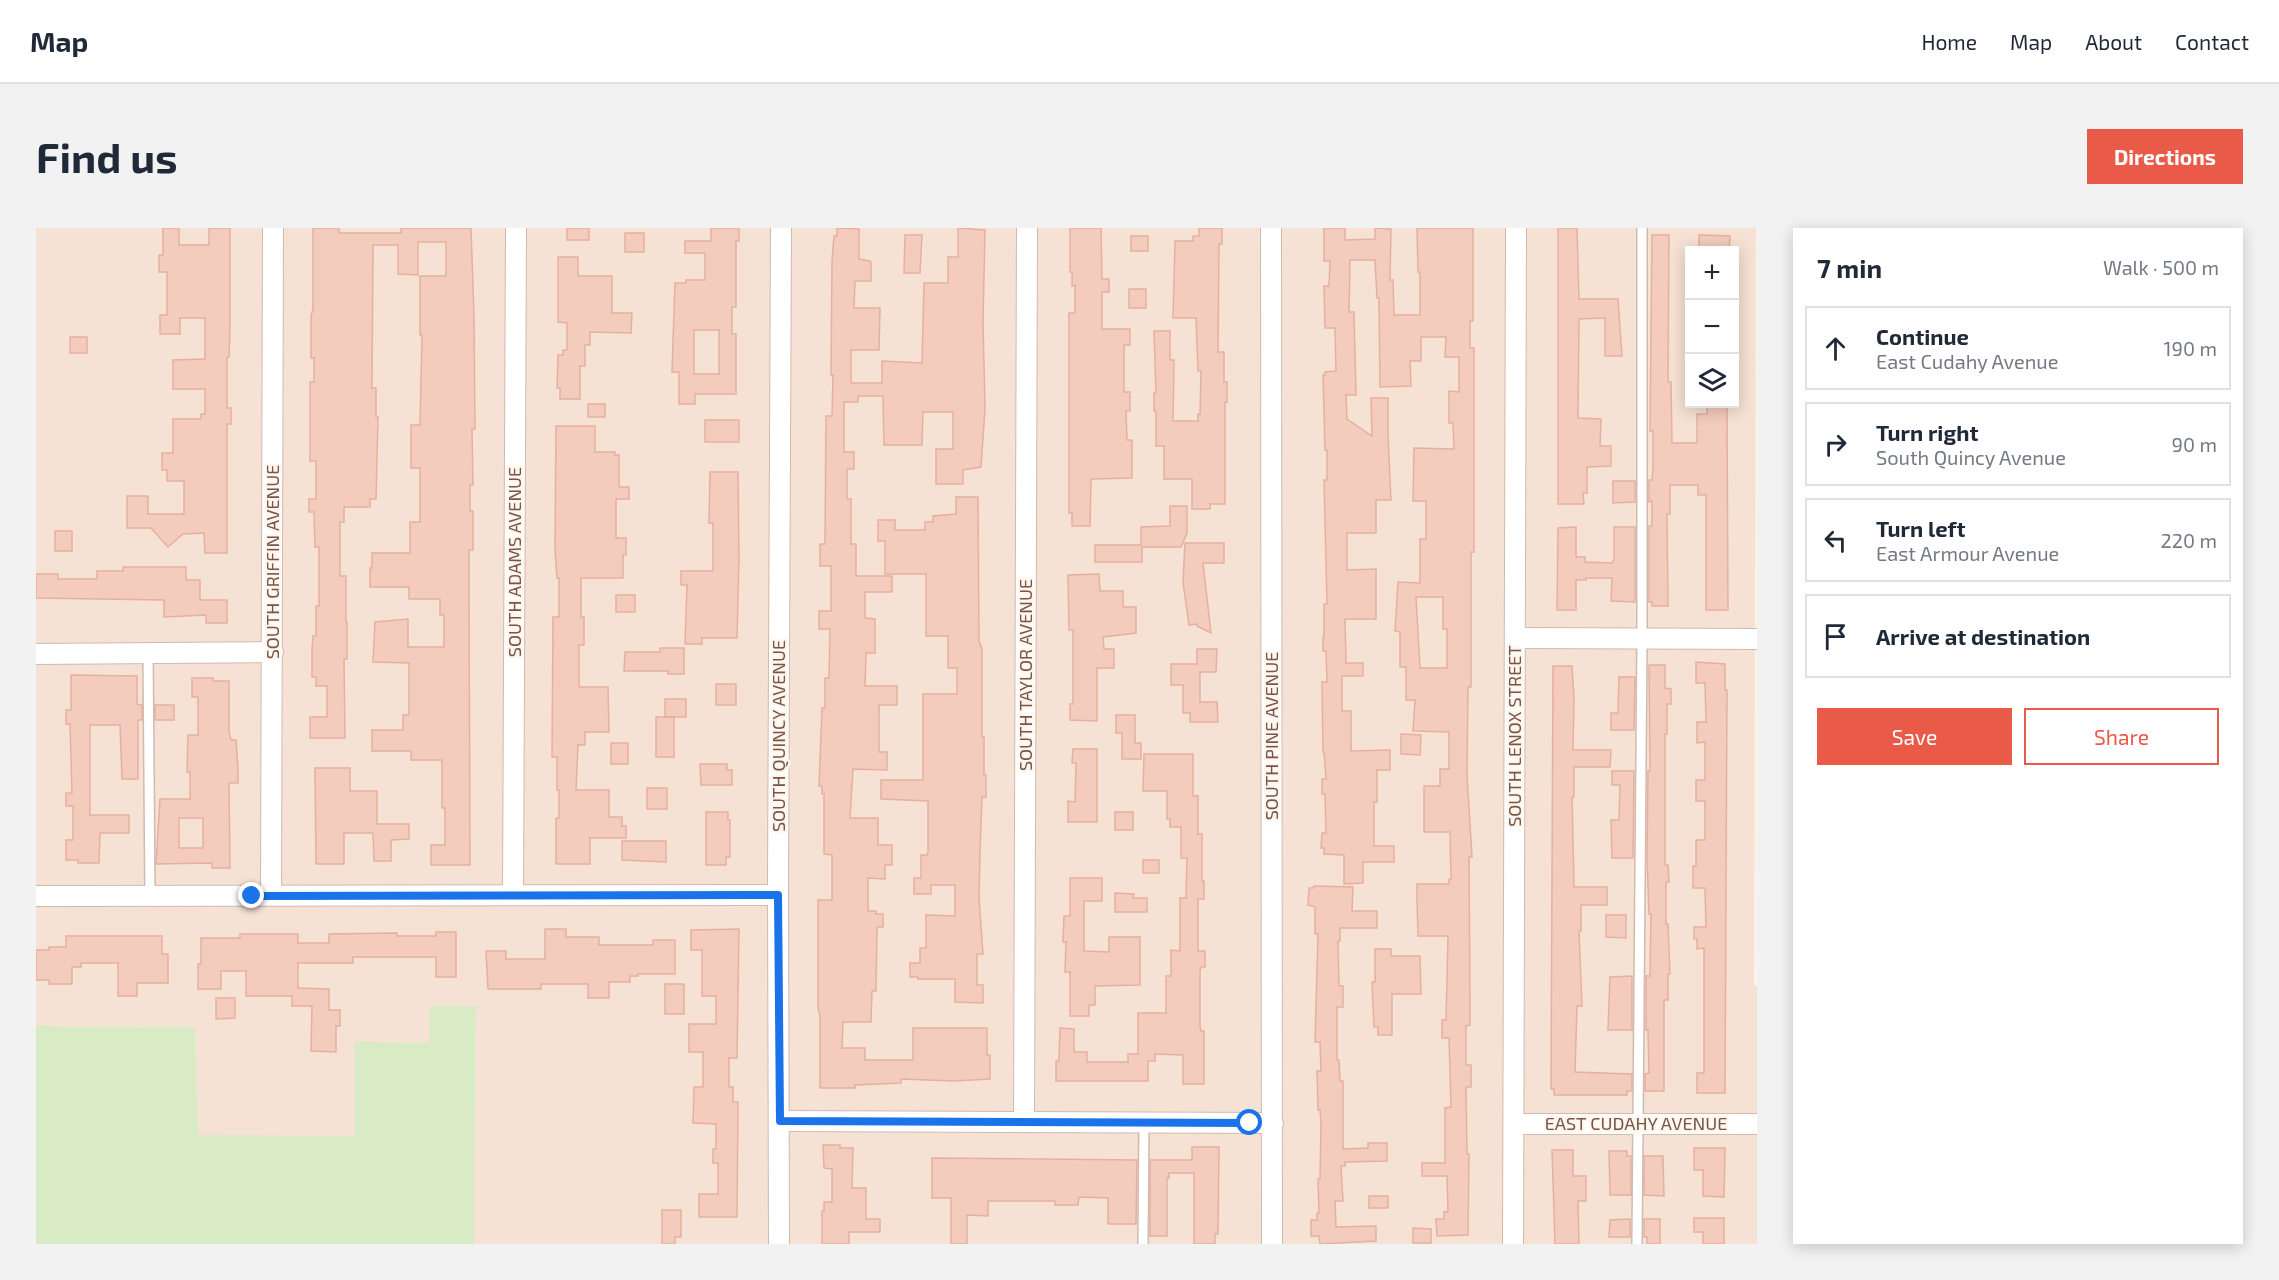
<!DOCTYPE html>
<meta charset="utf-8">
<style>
:root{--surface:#fff;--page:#f2f2f3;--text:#1f2937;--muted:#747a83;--line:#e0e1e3;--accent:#ea5a49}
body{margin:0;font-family:"Exo 2",sans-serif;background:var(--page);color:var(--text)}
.controls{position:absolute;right:18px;top:18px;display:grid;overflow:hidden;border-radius:0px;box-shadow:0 3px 15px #0003}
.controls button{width:54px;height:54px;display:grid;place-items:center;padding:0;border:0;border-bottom:2px solid var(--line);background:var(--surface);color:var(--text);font:30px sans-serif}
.stop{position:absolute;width:18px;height:18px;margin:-14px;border:4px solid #1a73e8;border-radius:50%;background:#fff}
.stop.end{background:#1a73e8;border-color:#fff;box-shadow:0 2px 6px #0008}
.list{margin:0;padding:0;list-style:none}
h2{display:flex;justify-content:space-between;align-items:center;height:78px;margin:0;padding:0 24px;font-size:26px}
h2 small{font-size:20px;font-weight:400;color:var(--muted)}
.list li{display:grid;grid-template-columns:39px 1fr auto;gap:18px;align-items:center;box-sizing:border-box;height:84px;margin:0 12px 12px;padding:0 12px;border:2px solid var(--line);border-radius:0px}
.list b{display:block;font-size:22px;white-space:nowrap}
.list p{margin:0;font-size:20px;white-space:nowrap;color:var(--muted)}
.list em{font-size:20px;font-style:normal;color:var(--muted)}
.actions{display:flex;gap:12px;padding:18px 24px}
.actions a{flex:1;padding:14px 0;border:2px solid var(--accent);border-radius:0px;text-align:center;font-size:21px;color:var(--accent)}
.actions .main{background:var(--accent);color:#fff}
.icon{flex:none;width:33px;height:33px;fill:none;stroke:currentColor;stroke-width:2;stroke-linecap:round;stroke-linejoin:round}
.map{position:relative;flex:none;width:1721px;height:1016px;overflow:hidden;border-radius:0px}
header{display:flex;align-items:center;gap:36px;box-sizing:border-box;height:84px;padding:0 30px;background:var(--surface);border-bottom:2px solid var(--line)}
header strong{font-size:28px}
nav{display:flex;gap:33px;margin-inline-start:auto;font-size:21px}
.intro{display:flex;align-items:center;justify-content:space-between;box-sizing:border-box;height:144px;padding:0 36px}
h1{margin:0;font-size:42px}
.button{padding:15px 27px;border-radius:0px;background:var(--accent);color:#fff;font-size:21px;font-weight:700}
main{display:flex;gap:36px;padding:0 36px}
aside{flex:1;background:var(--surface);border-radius:0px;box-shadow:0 3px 15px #0003}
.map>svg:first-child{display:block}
.residential{fill:#f5e2d4;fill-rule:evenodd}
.green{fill:#d9ebc4}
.building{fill:#f3ccbd;stroke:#e6b09d;stroke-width:1.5;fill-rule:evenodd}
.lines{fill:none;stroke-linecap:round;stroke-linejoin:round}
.service-casing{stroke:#d1baae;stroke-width:12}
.minor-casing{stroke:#d1baae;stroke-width:22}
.service{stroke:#fff;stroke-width:9}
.minor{stroke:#fff;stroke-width:20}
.route{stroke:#1a73e8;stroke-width:8}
.labels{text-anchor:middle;stroke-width:5;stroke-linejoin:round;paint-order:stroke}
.street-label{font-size:18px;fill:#77554a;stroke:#fff6ed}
</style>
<header>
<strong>Map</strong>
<nav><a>Home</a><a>Map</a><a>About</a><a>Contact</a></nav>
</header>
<div class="intro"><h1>Find us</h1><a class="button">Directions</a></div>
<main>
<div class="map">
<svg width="1721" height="1016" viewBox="0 0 1721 1016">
<rect width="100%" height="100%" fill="#fdf2e6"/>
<path class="residential" d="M0 0H1720L1718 758H1721V1016H438L440 778 393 815 319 908H162L159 799 0 798ZM1654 22H1698V176H1654Z"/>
<polygon class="green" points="394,778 440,778 438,1016 0,1016 0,798 159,799 162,907 319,908 319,814 393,815"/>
<g class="building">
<polygon points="127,0 143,0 143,17 173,17 173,0 194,0 194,99 193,129 191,129 191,180 195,180 195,196 191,196 191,325 169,325 168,305 147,306 132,319 115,300 91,300 91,268 112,268 112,286 148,286 148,253 131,253 131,242 126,242 126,225 137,225 137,191 165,191 165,186 169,186 169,161 137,161 137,132 169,131 169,90 144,90 144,106 124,106 124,87 131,87 131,44 123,44 123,27 127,27"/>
<polygon points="277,0 303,0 303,5 365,5 365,0 435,0 438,88 439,201 436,201 437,257 434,257 434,283 437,283 437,322 433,322 433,364 434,637 395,637 395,617 409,617 409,580 406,580 406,532 375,532 375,523 336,523 336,502 367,502 367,487 373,487 373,435 337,434 339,394 372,391 372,419 408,419 408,387 404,387 404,371 373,371 373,359 334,359 334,340 336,340 336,325 374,325 374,294 384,294 384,240 375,240 375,197 384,197 386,107 384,107 384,48 410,48 410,14 382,14 382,47 362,46 362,17 337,17 336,160 340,160 340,189 342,189 340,271 334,271 334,279 308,279 308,294 304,294 304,348 310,348 310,394 311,394 311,431 308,431 309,510 274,510 274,489 291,489 291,458 280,458 280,449 276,449 276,421 277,408 280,408 280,378 283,378 283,319 279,319 278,284 273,284 273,271 280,271 280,233 274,233 274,154 278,154 278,130 275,130 275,88 277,81"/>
<rect x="531" y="0" width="22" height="12"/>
<path d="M675 0H703V13H700V79H696V106H700V166H659V176H643V144H636L639 55H650V52H669V25H649V13H675ZM658 102H683V146H658Z"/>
<polygon points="801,0 823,1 823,31 834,33 835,35 835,53 819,53 818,80 844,80 843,122 815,122 815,155 846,155 846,133 886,135 888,55 912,55 912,29 922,29 922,0 949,2 947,94 949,180 945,239 927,242 927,256 900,256 900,221 917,221 917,184 887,184 886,217 848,217 847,168 822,168 822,174 808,174 808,224 818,224 818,241 811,241 811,271 815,271 815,316 820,316 820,348 856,348 856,364 829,364 829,390 839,391 839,425 830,425 829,458 861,458 861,477 843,477 843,524 851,524 851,542 817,541 814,590 842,590 842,617 856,617 856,637 849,637 849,651 832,650 832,683 840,683 840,686 847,686 847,699 841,699 840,763 836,763 835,794 807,794 806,820 829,820 829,832 877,832 877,800 951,800 951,827 954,827 954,851 918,853 865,851 865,855 819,857 819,860 784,860 784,787 782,780 782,672 796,672 796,627 788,626 788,566 786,566 786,558 783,558 786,480 789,480 789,450 793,450 794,401 783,401 783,383 795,383 795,338 784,338 784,316 789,316 790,188 796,188 797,147 795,147 796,33 798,8 801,8"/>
<polygon points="1034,0 1065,0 1066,51 1073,51 1073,64 1066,64 1066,101 1094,101 1094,117 1088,117 1088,164 1094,164 1094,183 1090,183 1091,212 1096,212 1096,250 1055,251 1054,298 1036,298 1036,285 1033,285 1033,85 1039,85 1039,57 1036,58 1036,44 1034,44"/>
<polygon points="1163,0 1186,0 1186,16 1183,16 1182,124 1188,124 1188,154 1191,154 1191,174 1189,174 1189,276 1174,276 1174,281 1156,281 1156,251 1128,251 1128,218 1120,218 1120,183 1118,183 1118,165 1120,165 1118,103 1134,103 1134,132 1138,132 1137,193 1162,193 1162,186 1164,186 1165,143 1162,143 1160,90 1137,90 1139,13 1157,13 1157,8 1163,8"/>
<path d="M1288 0H1309V12L1339 11V0L1355 1 1354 52H1357L1358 87H1384V44H1382L1381 0H1437V93H1434V120H1438V324H1435V459H1432L1431 547 1436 629H1433L1434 780V797L1430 798V837H1435V859H1430L1431 926H1433L1432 1007 1401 1008 1400 991H1408V984H1412L1411 948H1386V935H1409V880L1415 879 1413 810H1406V792H1410L1412 708H1382L1381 672V656H1413V651H1415L1414 604H1388V558H1404V541H1413V504L1377 503 1379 472H1370V439H1364V404L1359 403 1362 354 1384 355V311H1390V273H1377L1378 220 1418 221 1417 195H1413V163L1423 164V129H1409L1410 109H1385V133H1374L1375 158 1344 159 1343 70H1341L1339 32H1314L1313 84H1318L1320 167H1310L1311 191 1336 208 1335 170H1352V207L1355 272H1340V305H1311V342L1340 341V391H1309L1310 435H1327V448H1306V483H1315V523L1354 522V542H1341V574H1338V618H1358V634H1327V655L1308 656V627L1288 626V620H1285L1286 605H1290L1289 566H1286V551H1290L1288 524H1287L1286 454H1291L1290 423H1287V409H1288V376H1291L1288 252H1291V222H1289L1287 147H1289V144L1300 143 1299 100H1289L1288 58H1293L1294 33H1288ZM1380 369H1407V401H1411V440H1384Z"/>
<polygon points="1522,0 1541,0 1543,71 1582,71 1586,128 1569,128 1569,90 1543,91 1542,190 1565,191 1564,218 1575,218 1575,238 1551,239 1551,265 1547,265 1548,276 1522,276"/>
<rect x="589" y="5" width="19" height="19"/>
<polygon points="869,7 886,7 884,45 868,45"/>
<polygon points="1616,7 1633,7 1632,154 1635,154 1636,215 1661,215 1661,186 1671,186 1671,176 1691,176 1692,382 1670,382 1670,267 1662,267 1662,257 1634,257 1634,286 1631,286 1632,378 1616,378 1616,374 1613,374 1613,298 1616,298 1616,273 1613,274 1613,252 1616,252 1617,242 1617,203 1614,203"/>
<polygon points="1663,7 1694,8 1693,22 1663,22"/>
<rect x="1095" y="8" width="17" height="15"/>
<polygon points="522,29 542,29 542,48 576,48 576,85 596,85 595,105 554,104 554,117 549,117 549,138 544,138 544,171 524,171 524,160 521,160 522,127 527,127 527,122 531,122 531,95 522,94"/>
<rect x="1093" y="61" width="17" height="19"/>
<rect x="34" y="109" width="17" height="16"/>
<rect x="552" y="176" width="17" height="13"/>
<rect x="669" y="192" width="34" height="22"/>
<polygon points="520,198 559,198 559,224 579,224 579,227 583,227 583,259 593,259 593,271 580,271 580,310 590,310 590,327 587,327 587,350 545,350 545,389 548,389 548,417 543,417 543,459 572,459 573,504 549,504 549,517 542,517 540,562 573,562 573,589 586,589 586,598 590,598 590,610 554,610 554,636 520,636 520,590 523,590 523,562 521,562 521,529 516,529 517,389 523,389 523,350 521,350 519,321"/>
<polygon points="674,244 702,244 703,331 701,410 666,410 666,416 649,416 651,357 645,357 645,343 677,343 677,295 673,295"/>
<polygon points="1577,253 1599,253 1599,274 1577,275"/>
<polygon points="920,269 942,269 943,413 946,421 946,509 948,509 948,547 950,547 950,569 946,569 944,625 943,670 947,726 941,726 941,757 947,757 947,775 919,774 919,751 882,751 882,749 874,749 874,735 884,735 884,720 890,720 890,687 919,688 919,657 895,657 895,666 878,666 878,650 885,650 885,627 891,627 892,624 892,573 845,571 845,552 887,552 887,466 921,466 921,440 912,440 912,408 890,408 890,346 849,346 849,313 842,313 842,292 859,292 859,302 889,302 889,294 897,294 897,288 920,286"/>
<polygon points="1134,278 1151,278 1151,305 1145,319 1106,319 1106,334 1059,334 1059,317 1105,317 1105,299 1134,298"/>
<polygon points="1540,299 1540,329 1549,329 1549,334 1576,335 1578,332 1578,299 1599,299 1599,374 1575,373 1576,350 1550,350 1550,352 1540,352 1540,382 1521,382 1522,300"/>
<rect x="19" y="303" width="17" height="20"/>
<polygon points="1149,315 1188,315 1188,335 1167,335 1175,405 1161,398 1161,396 1153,397 1147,354"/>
<polygon points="87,339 150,339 150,352 164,352 164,372 191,372 191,395 170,395 170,387 128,389 128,372 0,370 0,346 22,346 22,351 61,351 61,343 87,343"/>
<polygon points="1063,346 1064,363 1087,363 1087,379 1100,379 1100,405 1067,409 1068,421 1078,421 1078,440 1061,440 1061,493 1034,492 1034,476 1037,476 1037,402 1033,402 1032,347"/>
<rect x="580" y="367" width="19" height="17"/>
<polygon points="624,420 648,420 648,446 632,446 632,443 588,443 589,424 624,424"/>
<polygon points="1161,421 1181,421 1180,444 1164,444 1164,474 1181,474 1182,494 1154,494 1154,485 1147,485 1147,457 1135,457 1135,436 1161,436"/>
<polygon points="1660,434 1689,436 1689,462 1691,462 1689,865 1661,865 1661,845 1668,845 1668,720 1661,721 1661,711 1658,711 1658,699 1670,699 1669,660 1657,660 1657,638 1660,638 1660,612 1669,612 1669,573 1660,573 1660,552 1669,552 1669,514 1661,515 1661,494 1670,494 1669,455 1660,455"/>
<polygon points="1613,437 1629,437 1629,460 1635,461 1635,476 1631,476 1631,506 1629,506 1629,637 1632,637 1633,654 1630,654 1630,696 1632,696 1634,746 1632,746 1632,772 1628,772 1628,863 1609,863 1609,846 1613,845 1612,802 1610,802 1610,748 1614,748 1615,686 1613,686 1611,630 1612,543 1614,543"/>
<polygon points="1517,438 1536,438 1538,471 1537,522 1575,522 1574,539 1538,539 1538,569 1536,569 1538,659 1571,659 1571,677 1545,677 1545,703 1543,703 1546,778 1541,778 1539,844 1596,846 1596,863 1591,863 1591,867 1518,867 1518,861 1515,861"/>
<polygon points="35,447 101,448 101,476 106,477 106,492 102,492 102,551 86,551 84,497 54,497 54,587 93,587 93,605 64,605 63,635 42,635 42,632 30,632 30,612 37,612 37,578 30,578 30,565 36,565 34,496 30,496 30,482 35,482"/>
<polygon points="1583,449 1599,449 1598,502 1575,502 1575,485 1582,485"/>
<path d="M156 450H177V453H193V504L195 512H200L202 541V555H193L194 640H176V635L120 636 124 571H154V544H151L152 507H162V469H156ZM143 590H167V620H143Z"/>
<rect x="680" y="456" width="20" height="21"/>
<rect x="629" y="471" width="21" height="18"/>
<rect x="119" y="477" width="19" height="15"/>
<polygon points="1080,487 1099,487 1099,515 1105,515 1105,531 1086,531 1086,505 1080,505"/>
<rect x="620" y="489" width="18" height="40"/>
<polygon points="1365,506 1385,507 1384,527 1365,526"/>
<rect x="575" y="515" width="17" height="21"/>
<polygon points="1037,521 1061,521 1061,594 1032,594 1032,573 1039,574 1040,535 1036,535"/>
<polygon points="1108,526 1157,526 1157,568 1162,568 1162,606 1166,606 1166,653 1168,653 1168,671 1162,671 1162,723 1169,723 1169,739 1165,739 1164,743 1164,799 1165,803 1168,803 1168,856 1147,856 1147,827 1119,826 1119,833 1112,833 1112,853 1020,853 1020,833 1023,833 1024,800 1038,801 1038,824 1051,824 1051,834 1092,834 1092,826 1102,826 1102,785 1130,785 1130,748 1135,748 1135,722 1144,723 1144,670 1150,670 1151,630 1145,630 1145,599 1134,599 1134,591 1131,591 1131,563 1107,563"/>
<polygon points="664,536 691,536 691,542 696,542 696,557 665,557"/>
<polygon points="279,540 314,540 314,563 341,563 341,596 373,596 373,611 355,612 355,633 338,633 337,605 308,605 308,636 280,636"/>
<polygon points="1576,543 1598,543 1597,630 1576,630 1575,592 1583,592 1584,557 1576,557"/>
<rect x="611" y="560" width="20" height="21"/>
<polygon points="670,584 692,584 692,592 694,592 694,629 690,629 690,637 670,637"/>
<rect x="1079" y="584" width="18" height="18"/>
<polygon points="586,613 630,613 630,634 586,632"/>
<rect x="1107" y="632" width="16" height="13"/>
<polygon points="1034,650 1066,650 1066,673 1048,673 1048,723 1073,724 1073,709 1104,709 1104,757 1059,758 1059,777 1053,777 1053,788 1034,788 1034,744 1029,744 1030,714 1027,714 1028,688 1034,688"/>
<polygon points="1278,658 1317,659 1316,683 1341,683 1341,700 1304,700 1304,713 1302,713 1303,758 1307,758 1307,779 1301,779 1301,832 1303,832 1304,853 1307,853 1307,921 1332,920 1332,915 1351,915 1351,933 1309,934 1309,938 1305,938 1307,973 1299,973 1300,999 1340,998 1340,1013 1284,1016 1283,1008 1275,1008 1275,992 1281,992 1281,985 1283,985 1282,951 1284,951 1285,895 1284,882 1282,882 1281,843 1285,843 1284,814 1279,814 1282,706 1279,706 1279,679 1272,677 1273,660 1277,660"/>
<polygon points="1079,665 1098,666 1097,670 1111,670 1111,684 1079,684"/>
<polygon points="1570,687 1590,687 1590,710 1570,709"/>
<polygon points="509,701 530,701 530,709 563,709 563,717 617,717 617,712 639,712 639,746 602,746 602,748 594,748 594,754 573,754 573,770 552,770 552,756 505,756 505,761 452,761 450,723 470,723 470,731 509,731"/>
<polygon points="703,701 701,830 693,830 693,859 697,859 697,874 702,874 701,989 663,989 663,966 682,966 682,935 677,935 677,921 680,921 680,896 657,895 658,859 667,859 667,824 653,824 653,796 680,796 680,768 666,768 666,722 655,722 655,702"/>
<polygon points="400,704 420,704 420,749 400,749 400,729 317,729 317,735 262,735 262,760 293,761 293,782 304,782 304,798 300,798 300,824 275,823 276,778 256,778 256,768 210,768 210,743 185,743 185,761 162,761 162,736 165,736 165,710 204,710 204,706 262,706 262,715 293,715 293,706 361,705 361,708 400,708"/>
<polygon points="30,708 126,708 126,726 132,726 132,755 101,755 101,768 82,768 82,735 45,735 45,739 36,739 36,756 13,756 13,752 0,752 0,722 13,722 13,719 30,719"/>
<polygon points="1339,721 1355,721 1355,728 1384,728 1385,766 1356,766 1356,807 1342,807 1342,799 1338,799 1336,754 1339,754"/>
<polygon points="1596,748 1596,802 1572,802 1574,749"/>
<rect x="629" y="756" width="19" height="30"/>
<polygon points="180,770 199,770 199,790 180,791"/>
<polygon points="787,917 804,917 804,920 817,920 816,960 830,960 830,991 844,991 844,1004 813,1004 813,1016 786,1016 786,983 788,983 788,974 796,974 796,941 788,940"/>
<polygon points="1156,919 1183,919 1182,1006 1179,1006 1179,1016 1158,1016 1158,945 1133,945 1133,950 1131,950 1131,1008 1114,1008 1114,932 1156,932"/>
<polygon points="1658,920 1689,920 1688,969 1667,968 1667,942 1658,942"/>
<polygon points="1516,922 1537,922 1537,948 1550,948 1550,973 1542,973 1543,1016 1519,1016"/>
<polygon points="1573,923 1591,923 1591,928 1595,928 1595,967 1574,967"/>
<polygon points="1608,928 1627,928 1628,968 1608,967"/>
<polygon points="896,930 1101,932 1100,996 1072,996 1072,970 1043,969 1042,977 1019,977 1019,973 952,973 952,988 931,987 931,1016 915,1016 915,970 896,970"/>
<rect x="1333" y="968" width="19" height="12"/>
<polygon points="626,982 645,982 645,1009 639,1009 639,1016 626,1016"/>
<polygon points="1658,990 1688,990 1688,1016 1667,1016 1667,1004 1658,1004"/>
<polygon points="1594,991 1594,1009 1573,1009 1574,992"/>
<polygon points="1608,991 1624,991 1624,1016 1611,1016 1611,1009 1608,1009"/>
<polygon points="1377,1000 1395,1001 1395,1015 1377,1015"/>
</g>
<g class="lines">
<defs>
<g id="service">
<polyline points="112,425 114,668"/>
<polyline points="1107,1016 1108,894"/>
<polyline points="1601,1016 1606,410 1606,0"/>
</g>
<g id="minor">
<polyline points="1235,0 1236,1016"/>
<polyline points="1479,410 1721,411"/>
<polyline points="0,426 237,424"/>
<polyline points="235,667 237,0"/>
<polyline points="477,667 480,0"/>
<polyline points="0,668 742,667"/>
<polyline points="744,893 1237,895"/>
<polyline points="988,894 991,0"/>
<polyline points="1478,896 1721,896"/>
<polyline points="743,1016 742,655 745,0"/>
<polyline points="1477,1016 1480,0"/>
</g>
</defs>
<use href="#service" class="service-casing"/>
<use href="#minor" class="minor-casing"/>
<use href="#service" class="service"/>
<use href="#minor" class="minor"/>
</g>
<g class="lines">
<polyline class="route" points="216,668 742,667 744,893 1214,895"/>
</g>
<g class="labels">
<g class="street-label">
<text transform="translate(237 334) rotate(-90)" y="6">SOUTH GRIFFIN AVENUE</text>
<text transform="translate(479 334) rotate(-90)" y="6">SOUTH ADAMS AVENUE</text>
<text transform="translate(990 447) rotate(-90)" y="6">SOUTH TAYLOR AVENUE</text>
<text transform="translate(743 508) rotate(-90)" y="6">SOUTH QUINCY AVENUE</text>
<text transform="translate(1236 508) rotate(-90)" y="6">SOUTH PINE AVENUE</text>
<text transform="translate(1479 508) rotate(-90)" y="6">SOUTH LENOX STREET</text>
<text x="1600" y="902">EAST CUDAHY AVENUE</text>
</g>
</g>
</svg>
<div class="controls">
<button>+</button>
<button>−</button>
<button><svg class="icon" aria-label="layers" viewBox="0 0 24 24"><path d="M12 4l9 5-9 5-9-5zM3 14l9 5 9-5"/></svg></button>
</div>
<div class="stop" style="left:1214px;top:895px"></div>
<div class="stop end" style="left:216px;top:668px"></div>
</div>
<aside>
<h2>7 min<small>Walk · 500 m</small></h2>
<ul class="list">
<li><svg class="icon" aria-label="ahead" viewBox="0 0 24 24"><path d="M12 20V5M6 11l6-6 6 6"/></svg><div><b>Continue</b><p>East Cudahy Avenue</p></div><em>190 m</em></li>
<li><svg class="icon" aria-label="right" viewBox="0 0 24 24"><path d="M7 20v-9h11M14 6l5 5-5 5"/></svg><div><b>Turn right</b><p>South Quincy Avenue</p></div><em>90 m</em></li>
<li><svg class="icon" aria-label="left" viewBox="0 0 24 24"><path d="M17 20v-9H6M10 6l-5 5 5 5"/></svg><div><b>Turn left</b><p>East Armour Avenue</p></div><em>220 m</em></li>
<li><svg class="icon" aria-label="arrive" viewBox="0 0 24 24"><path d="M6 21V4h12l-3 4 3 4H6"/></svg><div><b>Arrive at destination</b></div></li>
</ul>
<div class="actions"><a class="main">Save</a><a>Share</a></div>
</aside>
</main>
